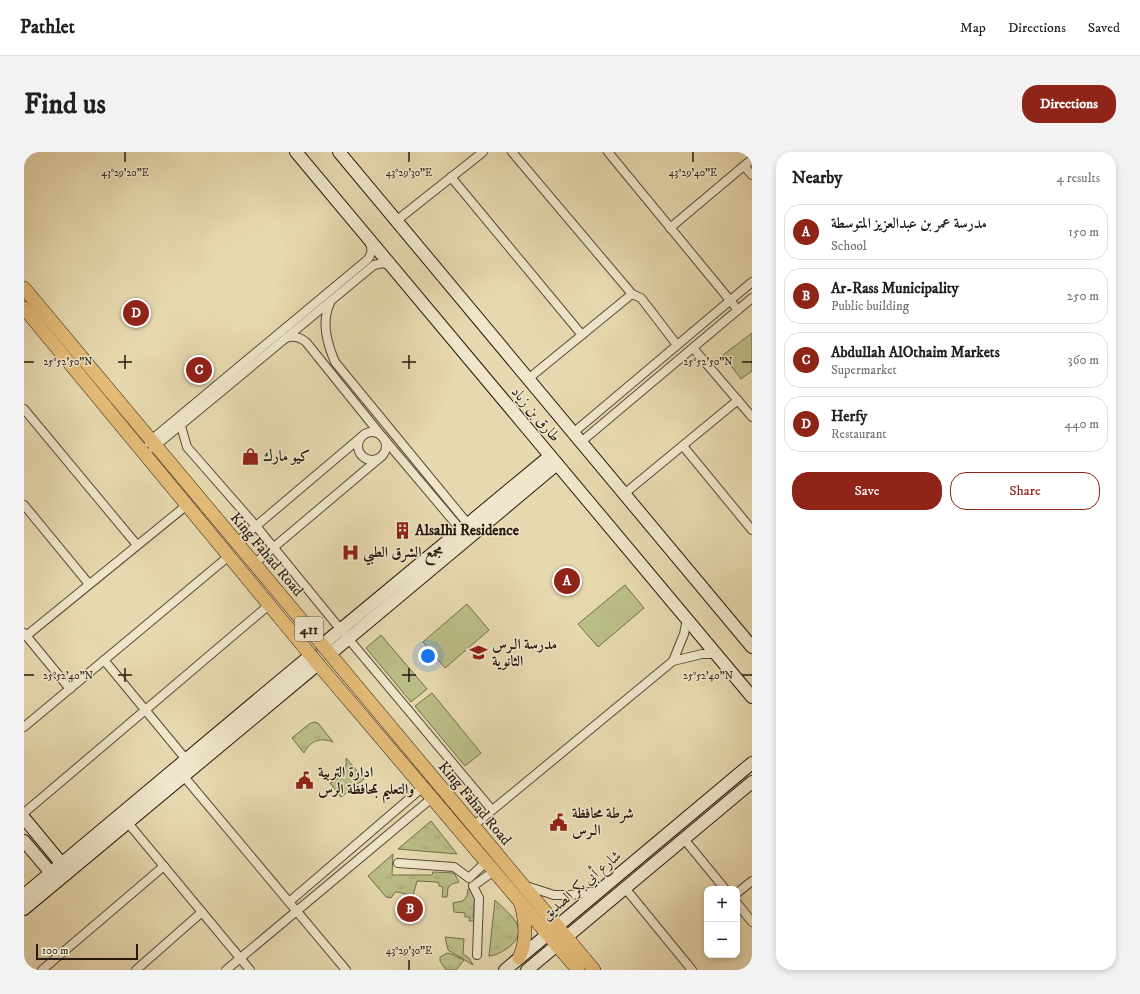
<!DOCTYPE html>
<meta charset="utf-8">
<style>
:root{--surface:#fff;--page:#f2f2f2;--text:#202124;--muted:#757577;--line:#e0e0e0;--accent:#8f2418}
body{margin:0;font-family:"IM FELL DW Pica",Amiri,serif;background:var(--page);color:var(--text)}
.controls{position:absolute;right:12px;bottom:12px;display:grid;overflow:hidden;border-radius:8px;box-shadow:0 2px 6px #0003}
.controls button{width:36px;height:36px;display:grid;place-items:center;padding:0;border:0;border-bottom:1px solid var(--line);background:var(--surface);color:var(--text);font:20px sans-serif}
.scale{position:absolute;left:12px;bottom:10px;width:102px;box-sizing:border-box;padding-left:4px;border:2px solid #271910;border-top:0;font-size:11px;line-height:14px;white-space:nowrap;color:#271910;-webkit-text-stroke:3px #efe6cb;paint-order:stroke}
.you{position:absolute;left:404px;top:504px;width:14px;height:14px;margin:-10px;border:3px solid #fff;border-radius:50%;background:#1a73e8;box-shadow:0 0 0 6px #1a73e833}
.badge{display:grid;place-items:center;width:26px;height:26px;border-radius:50%;background:var(--accent);color:#fff;font-size:13px;font-weight:700}
.pin{position:absolute;translate:-50% -50%;border:2px solid #fff;box-shadow:0 1px 4px #0006}
.list{margin:0;padding:0;list-style:none}
h2{display:flex;justify-content:space-between;align-items:center;height:52px;margin:0;padding:0 16px;font-size:17px}
h2 small{font-size:13px;font-weight:400;color:var(--muted)}
.list li{display:grid;grid-template-columns:26px 1fr auto;gap:12px;align-items:center;box-sizing:border-box;height:56px;margin:0 8px 8px;padding:0 8px;border:1px solid var(--line);border-radius:16px}
.list b{display:block;font-size:15px;white-space:nowrap}
.list p{margin:0;font-size:13px;white-space:nowrap;color:var(--muted)}
.list em{font-size:13px;font-style:normal;color:var(--muted)}
.actions{display:flex;gap:8px;padding:12px 16px}
.actions a{flex:1;padding:9px 0;border:1px solid var(--accent);border-radius:16px;text-align:center;font-size:14px;color:var(--accent)}
.actions .main{background:var(--accent);color:#fff}
.map{position:relative;flex:none;width:728px;height:818px;overflow:hidden;border-radius:16px}
header{display:flex;align-items:center;gap:24px;box-sizing:border-box;height:56px;padding:0 20px;background:var(--surface);border-bottom:1px solid var(--line)}
header strong{font-size:19px}
nav{display:flex;gap:22px;margin-inline-start:auto;font-size:14px}
.intro{display:flex;align-items:center;justify-content:space-between;box-sizing:border-box;height:96px;padding:0 24px}
h1{margin:0;font-size:28px}
.button{padding:10px 18px;border-radius:16px;background:var(--accent);color:#fff;font-size:14px;font-weight:700}
main{display:flex;gap:24px;padding:0 24px}
aside{flex:1;background:var(--surface);border-radius:16px;box-shadow:0 2px 6px #0003}
.map>svg:first-child{display:block}
.grass{fill:url(#grass-tufts);stroke:#716c4c}
.park{fill:#bbbe87;stroke:#716c4c}
.lines{fill:none;stroke-linecap:round;stroke-linejoin:round}
.street-casing{stroke:#574938;stroke-width:10}
.secondary-casing{stroke:#271910;stroke-width:14}
.primary-casing{stroke:#271910;stroke-width:14}
.street{stroke:#efe6cb;stroke-width:8}
.secondary{stroke:#efe6cb;stroke-width:12}
.primary{stroke:#e4bc78;stroke-width:13}
.ticks{fill:none;stroke:#271910;stroke-width:1.5}
.labels{text-anchor:middle;stroke-width:3;stroke-linejoin:round;paint-order:stroke}
.shield{fill:#efe6cb;stroke:#635648;stroke-width:1}
.shield-label{font-size:14px;font-weight:bold;fill:#271910}
.street-label{font-size:15px;fill:#271910;stroke:#efe6cb}
.poi-label{font-size:15px;font-weight:bold;fill:#271910;stroke:#efe6cb;text-anchor:start}
.ticks-label{font-size:10px;text-anchor:middle;fill:#271910;stroke:#efe6cb;stroke-width:3;stroke-linejoin:round;paint-order:stroke}
</style>
<header>
<strong>Pathlet</strong>
<nav><a>Map</a><a>Directions</a><a>Saved</a></nav>
</header>
<div class="intro"><h1>Find us</h1><a class="button">Directions</a></div>
<main>
<div class="map">
<svg width="728" height="818" viewBox="0 0 728 818">
<defs>
<pattern id="grass-tufts" width="24" height="20" patternUnits="userSpaceOnUse"><rect width="24" height="20" fill="#bbbe87"/><path d="M3 7l-1-3M5 7V3M7 7l1-3M15 17l-1-3M17 17v-4M19 17l1-3" fill="none" stroke="#a1a374"/></pattern>
</defs>
<rect width="100%" height="100%" fill="#e7d9af"/>
<filter id="stains"><feTurbulence type="fractalNoise" baseFrequency=".005" numOctaves="4"/><feColorMatrix values="0 0 0 0 .2 0 0 0 0 .09 0 0 0 0 .02 0 0 0 .5 -.17"/></filter>
<radialGradient id="worn" r=".72"><stop offset=".6" stop-color="#630" stop-opacity="0"/><stop offset="1" stop-color="#630" stop-opacity=".3"/></radialGradient>
<g class="grass">
<path d="M290 570 294 571 309 590C296 585 286 589 280 601L268 586 285 572Z"/>
<path d="M322 606 340 627 317 645 306 631C316 627 324 618 322 606Z"/>
<polygon points="407,669 433,702 374,697"/>
<polygon points="369,702 368,723 408,723 409,720 430,721 435,730 428,732 424,736 423,745 418,745 419,735 415,734 415,731 412,730 393,729 389,744 374,740 371,740 367,746 362,745 344,724"/>
<polygon points="444,737 449,738 451,743 449,766 451,766 450,769 445,769 446,765 441,765 441,761 430,760 429,751 439,749 443,744"/>
<path d="M471 748C485 762 508 777 485 795 480 799 471 804 465 804Z"/>
<polygon points="421,785 440,787 439,802 445,806 449,813 424,798"/>
<polygon points="423,801 427,802 440,808 432,818 422,818 416,809 416,805"/>
</g>
<g class="park">
<polygon points="728,181 728,219 717,227 699,203"/>
<polygon points="601,433 620,456 574,495 554,472"/>
<polygon points="443,452 465,478 421,516 399,490"/>
<polygon points="357,483 403,537 387,550 342,496"/>
<polygon points="408,541 457,601 441,614 391,554"/>
</g>
<g class="lines">
<defs>
<g id="street">
<polyline points="488,0 608,142 504,227"/>
<polyline points="584,0 714,158"/>
<polyline points="720,14 728,23"/>
<polyline points="427,25 558,183"/>
<polyline points="372,69 459,0"/>
<polyline points="646,76 728,7"/>
<polyline points="608,142 617,146 653,193"/>
<path d="M306 151C297 170 303 191 311 210L444 372"/>
<path d="M262 186C270 183 276 185 282 190L356 282 437 378"/>
<polyline points="669,196 728,265"/>
<polyline points="0,257 113,393"/>
<polyline points="157,274 163,295 232,374 317,478 468,658"/>
<circle cx="348" cy="294" r="14"/>
<polyline points="549,281 728,130"/>
<polyline points="557,290 728,146"/>
<path d="M125 291 127 288 343 108C349 102 348 96 345 89"/>
<polyline points="659,294 728,378"/>
<polyline points="129,296 350,113 359,111 367,114"/>
<polyline points="600,342 714,248"/>
<polyline points="0,353 65,432"/>
<polyline points="212,391 336,286"/>
<polyline points="230,412 358,304"/>
<polyline points="663,467 660,482 649,509 678,502 692,502"/>
<polyline points="0,481 46,537"/>
<polyline points="2,484 163,353"/>
<polyline points="80,508 165,611"/>
<polyline points="0,575 205,404"/>
<polyline points="157,621 322,818"/>
<polyline points="0,661 245,453"/>
<polyline points="104,671 226,818"/>
<polyline points="449,674 649,509"/>
<polyline points="660,687 701,737"/>
<polyline points="374,711 430,715 445,726 462,710"/>
<polyline points="502,734 530,743 546,743 574,739"/>
<polyline points="601,736 668,818"/>
<polyline points="713,741 728,729"/>
<polyline points="265,750 399,635"/>
<polyline points="713,751 728,770"/>
<polyline points="453,803 455,746 449,734 470,719"/>
<polyline points="18,818 140,714"/>
<polyline points="112,818 178,760"/>
<polyline points="202,818 408,646"/>
</g>
<g id="secondary">
<polyline points="272,0 728,545"/>
<polyline points="315,0 728,495"/>
<polyline points="298,493 526,304"/>
<polyline points="306,502 533,312"/>
<polyline points="0,666 38,712 42,722 27,721 0,689"/>
<polyline points="0,743 287,503"/>
<polyline points="0,757 294,512"/>
<polyline points="481,818 728,611"/>
<polyline points="503,818 728,630"/>
</g>
<g id="primary">
<polyline points="0,136 570,818"/>
<polyline points="0,156 294,512 554,818"/>
<path d="M495 806C503 788 502 772 497 752"/>
</g>
</defs>
<use href="#street" class="street-casing"/>
<use href="#secondary" class="secondary-casing"/>
<use href="#primary" class="primary-casing"/>
<use href="#street" class="street"/>
<use href="#secondary" class="secondary"/>
<use href="#primary" class="primary"/>
</g>
<path class="ticks" d="M101 0V10M385 0V10M669 0V10M101 203V217M385 203V217M0 210H10M94 210H108M378 210H392M718 210H728M101 516V530M385 516V530M0 523H10M94 523H108M378 523H392M718 523H728M385 808V818"/>
<defs>
<symbol id="shop-bare" viewBox="-9 -9 18 18"><path d="M-5-2.5h2.3a2.7 3.5 0 0 1 5.4 0H5L5.5 6h-11ZM-1.5-2.5h3a1.5 2.3 0 0 0-3 0Z" fill="#8f2418" stroke="#efe6cb" stroke-width="2.5" paint-order="stroke"/></symbol>
<symbol id="building-bare" viewBox="-9 -9 18 18"><path d="M-4-6H4V6H1V3H-1V6H-4ZM-2.5-4.3h1.7v1.8h-1.7ZM.8-4.3h1.7v1.8H.8ZM-2.5-1h1.7V.8h-1.7ZM.8-1h1.7V.8H.8Z" fill="#8f2418" stroke="#efe6cb" stroke-width="2.5" paint-order="stroke"/></symbol>
<symbol id="hospital-bare" viewBox="-9 -9 18 18"><path d="M-5-5h3v3.5h4V-5h3V5h-3V1.5h-4V5h-3Z" fill="#8f2418" stroke="#efe6cb" stroke-width="2.5" paint-order="stroke"/></symbol>
<symbol id="school-bare" viewBox="-9 -9 18 18"><path d="M0-5L7-2L0 1L-7-2ZM-4 1L0 2.5L4 1V4Q0 6-4 4Z" fill="#8f2418" stroke="#efe6cb" stroke-width="2.5" paint-order="stroke"/></symbol>
<symbol id="civic-bare" viewBox="-9 -9 18 18"><path d="M-.6-6.5H3V-4.5H.6V-3L4-1V1h2V6H-6V1h2V-1L-.6-3ZM-1.2 2.5V6h2.4V2.5Z" fill="#8f2418" stroke="#efe6cb" stroke-width="2.5" paint-order="stroke"/></symbol>
</defs>
<g fill-rule="evenodd">
<use href="#shop-bare" x="214" y="292" width="25" height="25"/>
<use href="#building-bare" x="366" y="366" width="25" height="25"/>
<use href="#hospital-bare" x="314" y="388" width="25" height="25"/>
<use href="#school-bare" x="442" y="488" width="25" height="25"/>
<use href="#civic-bare" x="268" y="616" width="25" height="25"/>
<use href="#civic-bare" x="522" y="658" width="25" height="25"/>
</g>
<g class="labels">
<rect class="shield" x="271" y="465" width="28" height="24" rx="3"/>
<g class="shield-label">
<text x="285" y="482">411</text>
</g>
<g class="street-label">
<text transform="translate(512 262) rotate(50)" y="5">طارق بن زياد</text>
<text transform="translate(243 402) rotate(50)" y="5">King Fahad Road</text>
<text transform="translate(451 651) rotate(50)" y="5">King Fahad Road</text>
<text transform="translate(557 733) rotate(-40)" y="5">شارع أبي بكر الصديق</text>
</g>
<g class="poi-label">
<text x="239" y="309">كيو مارك</text>
<text x="391" y="383">Alsalhi Residence</text>
<text x="339" y="405">مجمع الشرق الطبي</text>
<text x="468" y="497">مدرسة الـرس<tspan x="468" dy="17">الثانوية</tspan></text>
<text x="294" y="625">ادارة التربية<tspan x="294" dy="17">والتعليم بمحافظة الرس</tspan></text>
<text x="548" y="666">شرطة محافظة<tspan x="548" dy="17">الـرس</tspan></text>
</g>
</g>
<g class="ticks-label">
<text x="101" y="24">43°29'20"E</text>
<text x="385" y="24">43°29'30"E</text>
<text x="669" y="24">43°29'40"E</text>
<text x="44" y="213">25°52'50"N</text>
<text x="684" y="213">25°52'50"N</text>
<text x="44" y="527">25°52'40"N</text>
<text x="684" y="527">25°52'40"N</text>
<text x="385" y="802">43°29'30"E</text>
</g>
<rect width="100%" height="100%" filter="url(#stains)"/>
<rect width="100%" height="100%" fill="url(#worn)"/>
</svg>
<div class="controls">
<button>+</button>
<button>−</button>
</div>
<div class="scale">100 m</div>
<div class="you"></div>
<div class="pin badge" style="left:543px;top:429px">A</div>
<div class="pin badge" style="left:386px;top:757px">B</div>
<div class="pin badge" style="left:175px;top:218px">C</div>
<div class="pin badge" style="left:112px;top:161px">D</div>
</div>
<aside>
<h2>Nearby<small>4 results</small></h2>
<ul class="list">
<li><span class="badge">A</span><div><b>مدرسة عمر بن عبدالعزيز المتوسطة</b><p>School</p></div><em>150 m</em></li>
<li><span class="badge">B</span><div><b>Ar-Rass Municipality</b><p>Public building</p></div><em>250 m</em></li>
<li><span class="badge">C</span><div><b>Abdullah AlOthaim Markets</b><p>Supermarket</p></div><em>360 m</em></li>
<li><span class="badge">D</span><div><b>Herfy</b><p>Restaurant</p></div><em>440 m</em></li>
</ul>
<div class="actions"><a class="main">Save</a><a>Share</a></div>
</aside>
</main>
